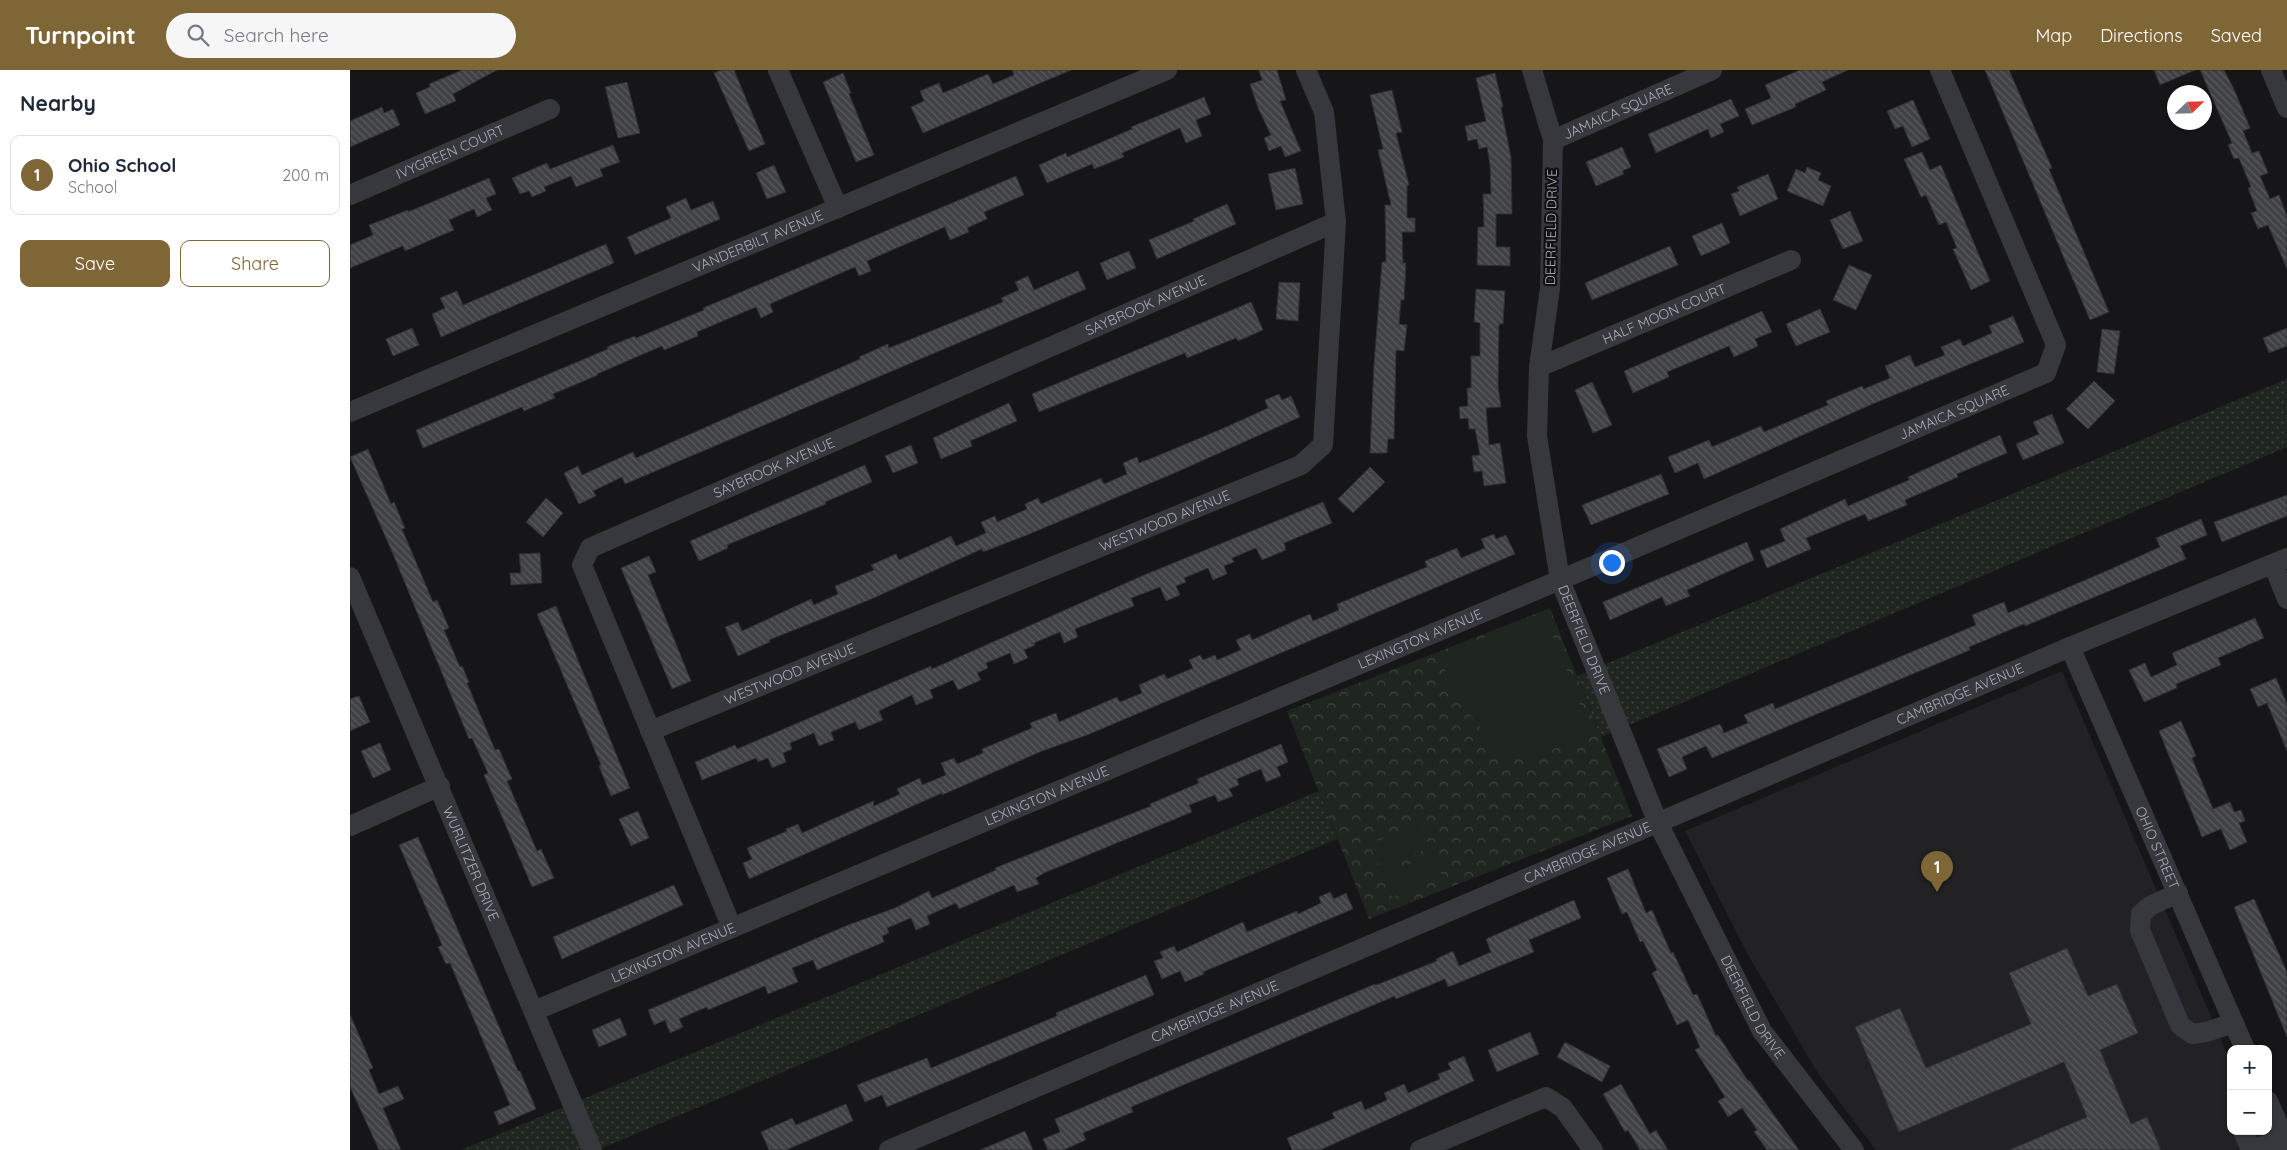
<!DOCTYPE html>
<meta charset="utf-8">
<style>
:root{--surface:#fff;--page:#f6f6f7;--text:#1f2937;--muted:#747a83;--line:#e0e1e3;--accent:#7e6636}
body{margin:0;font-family:Quicksand,sans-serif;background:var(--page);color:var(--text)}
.controls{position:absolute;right:15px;bottom:15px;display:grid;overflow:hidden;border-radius:10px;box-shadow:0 1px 4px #0004}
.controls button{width:45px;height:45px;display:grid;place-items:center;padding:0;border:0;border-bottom:1px solid var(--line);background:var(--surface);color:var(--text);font:25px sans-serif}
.compass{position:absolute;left:1817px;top:15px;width:45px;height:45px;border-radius:50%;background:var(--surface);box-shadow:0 1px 4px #0004;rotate:67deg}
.you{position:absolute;left:1261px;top:492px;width:18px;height:18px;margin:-12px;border:4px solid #fff;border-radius:50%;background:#1a73e8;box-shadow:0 0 0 8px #1a73e833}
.badge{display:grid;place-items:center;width:32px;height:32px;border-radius:50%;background:var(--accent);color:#fff;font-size:16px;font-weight:700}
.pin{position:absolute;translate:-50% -41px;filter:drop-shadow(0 1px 2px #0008)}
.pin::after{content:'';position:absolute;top:26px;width:18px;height:15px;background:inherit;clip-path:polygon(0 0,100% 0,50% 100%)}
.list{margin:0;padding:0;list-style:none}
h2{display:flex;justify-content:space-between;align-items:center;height:65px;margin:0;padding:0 20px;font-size:21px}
h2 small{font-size:16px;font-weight:400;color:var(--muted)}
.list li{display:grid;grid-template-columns:32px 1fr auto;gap:15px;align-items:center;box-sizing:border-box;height:80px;margin:0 10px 10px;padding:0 10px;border:1px solid var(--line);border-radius:10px}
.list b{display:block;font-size:19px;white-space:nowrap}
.list p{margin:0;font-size:16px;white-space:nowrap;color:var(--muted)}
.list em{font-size:16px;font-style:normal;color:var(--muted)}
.actions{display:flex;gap:10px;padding:15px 20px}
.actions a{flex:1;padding:11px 0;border:1px solid var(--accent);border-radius:10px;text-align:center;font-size:18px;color:var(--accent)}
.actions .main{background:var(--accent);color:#fff}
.icon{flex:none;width:28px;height:28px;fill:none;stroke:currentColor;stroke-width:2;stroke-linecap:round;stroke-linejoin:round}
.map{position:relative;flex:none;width:1937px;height:1080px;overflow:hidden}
header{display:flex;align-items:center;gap:30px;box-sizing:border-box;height:70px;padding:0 25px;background:var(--accent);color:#fff}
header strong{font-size:24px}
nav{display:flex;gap:28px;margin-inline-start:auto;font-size:18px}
.search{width:350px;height:45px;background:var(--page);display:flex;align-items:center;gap:12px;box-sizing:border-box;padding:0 18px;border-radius:28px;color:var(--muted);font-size:19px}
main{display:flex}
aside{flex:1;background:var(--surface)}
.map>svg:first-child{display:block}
.built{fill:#222225}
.grass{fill:url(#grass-dots)}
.park{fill:url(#park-crowns)}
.pitch{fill:#1e261f}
.building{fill:url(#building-back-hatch);stroke:#303034}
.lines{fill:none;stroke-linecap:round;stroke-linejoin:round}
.minor{stroke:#37383d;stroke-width:20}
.labels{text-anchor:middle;stroke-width:4.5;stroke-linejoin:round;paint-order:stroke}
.street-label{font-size:14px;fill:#a8adb8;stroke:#111113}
</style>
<header>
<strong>Turnpoint</strong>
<div class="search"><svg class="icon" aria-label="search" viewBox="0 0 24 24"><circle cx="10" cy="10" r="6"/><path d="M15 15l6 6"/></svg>Search here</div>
<nav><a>Map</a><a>Directions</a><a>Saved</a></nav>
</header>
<main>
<aside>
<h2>Nearby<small></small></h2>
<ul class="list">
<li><span class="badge">1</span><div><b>Ohio School</b><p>School</p></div><em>200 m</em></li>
</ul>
<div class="actions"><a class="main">Save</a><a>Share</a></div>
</aside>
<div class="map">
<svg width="1937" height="1080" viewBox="0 0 1937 1080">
<defs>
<pattern id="grass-dots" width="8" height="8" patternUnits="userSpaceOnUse" patternTransform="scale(1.25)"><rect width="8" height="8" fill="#1e261f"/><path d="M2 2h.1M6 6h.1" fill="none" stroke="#3c433d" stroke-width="1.8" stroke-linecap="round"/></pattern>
<pattern id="park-crowns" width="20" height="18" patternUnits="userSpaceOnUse" patternTransform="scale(1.25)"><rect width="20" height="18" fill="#1e261f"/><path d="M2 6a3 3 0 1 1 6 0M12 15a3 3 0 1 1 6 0" fill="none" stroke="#3c433d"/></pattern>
<pattern id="building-back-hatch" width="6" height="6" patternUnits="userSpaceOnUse" patternTransform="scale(1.25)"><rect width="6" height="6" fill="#404145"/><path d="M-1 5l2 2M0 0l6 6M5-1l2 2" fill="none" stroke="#595a5e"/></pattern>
</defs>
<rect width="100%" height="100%" fill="#161618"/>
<polygon class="built" points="1712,601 1881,993 1881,1061 1910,1061 1918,1080 1526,1080 1469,1005 1397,883 1335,761"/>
<g class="grass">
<polygon points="1937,309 1937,377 1251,667 1227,606"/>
<polygon points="969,721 987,769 247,1080 111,1080"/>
</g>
<polygon class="park" points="1200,538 1282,746 1019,849 937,641"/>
<g class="pitch">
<polygon points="1187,545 1197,551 1242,665 1195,682 1152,686 1103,623 1090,586"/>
<polygon points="1070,754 1080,777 1030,798 1020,774"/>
<polygon points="1083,784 1092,807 1042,827 1033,805"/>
</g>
<g class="building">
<polygon points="112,0 147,0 103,24 106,31 75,44 66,23 80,17 79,14"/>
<polygon points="372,0 384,0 415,74 399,81 364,3"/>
<polygon points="662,0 721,0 573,63 561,37 574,31 570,21 589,13 593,23 638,4 643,14 664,5"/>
<polygon points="909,0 927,0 936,30 930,31 951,81 935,87 931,76 919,81 914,68 921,65 908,38 900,14 912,10"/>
<polygon points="1450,0 1498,0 1472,12 1476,20 1445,34 1446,37 1402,55 1395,39 1421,28 1415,15"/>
<polygon points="1635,0 1659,0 1702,98 1699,99 1759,242 1740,250"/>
<polygon points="1804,0 1845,0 1810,15"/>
<polygon points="1850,0 1874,0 1884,19 1900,58 1893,61 1902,83 1909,81 1918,103 1910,106 1920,129 1929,125 1937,146 1937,199 1918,155 1908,159 1901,143 1907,141 1898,118 1901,117 1889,88 1884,89 1878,75 1882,73"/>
<polygon points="493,3 501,23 499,24 524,85 506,92 473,12"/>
<polygon points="1145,3 1153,37 1151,38 1161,87 1162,144 1146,144 1146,177 1160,177 1160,196 1127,195 1128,157 1134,157 1133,124 1141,124 1140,95 1137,77 1129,79 1127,69 1118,71 1115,56 1136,51 1126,8"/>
<polygon points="277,12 290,63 268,68 255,17"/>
<polygon points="1042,20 1052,62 1046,63 1059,115 1057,116 1057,148 1065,148 1065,162 1052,162 1053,193 1056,193 1054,230 1051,230 1049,254 1057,255 1054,281 1046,280 1044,369 1038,369 1037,383 1020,383 1024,294 1032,192 1036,192 1035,135 1041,135 1028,80 1033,79 1020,25"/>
<polygon points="854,27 861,44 846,50 852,66 836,73 830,58 772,83 774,87 744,99 742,94 697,113 689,95 716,83 717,87 782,59 781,57"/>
<polygon points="1381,29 1389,46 1370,54 1374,62 1361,68 1358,59 1306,83 1298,64"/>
<polygon points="1563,30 1580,69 1562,77 1553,56 1545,59 1537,41"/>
<polygon points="32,37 34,43 43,39 50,55 0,77 0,51"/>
<polygon points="263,75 270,92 250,99 253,106 226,117 221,106 194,117 196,121 182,127 179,121 170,124 162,108 197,93 200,99"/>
<polygon points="1272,77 1281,97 1272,101 1274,104 1246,116 1236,92"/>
<polygon points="1572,82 1580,100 1591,95 1640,211 1621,220 1603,179 1607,178 1596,152 1589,155 1576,125 1571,127 1554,89"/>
<polygon points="424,95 436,122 417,129 406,103"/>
<polygon points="1457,97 1471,103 1468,110 1481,116 1473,136 1437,121 1446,99 1455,103"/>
<polygon points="945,98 953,134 926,140 918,104"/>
<polygon points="1418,104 1428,129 1390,146 1381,124 1389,121 1387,117"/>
<polygon points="666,106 674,125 634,142 637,149 617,158 619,162 600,170 595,157 517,191 521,201 509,206 505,197 420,234 423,242 411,248 406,237 347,262 348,266 314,280 312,276 247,304 248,305 203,324 205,328 174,341 172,337 73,378 66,360 258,279 257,277 285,266 286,268 354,240 353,238"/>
<polygon points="139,108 146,124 136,128 142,140 127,147 124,139 99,150 104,160 55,181 53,176 0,198 0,175 23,165 19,155 58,140 58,142"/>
<polygon points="336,128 341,140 363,131 370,149 285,185 277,167 321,148 316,137"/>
<polygon points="877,134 886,154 807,189 799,170 844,151 843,149"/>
<polygon points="1500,141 1513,171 1493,179 1480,150"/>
<polygon points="1372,153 1380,173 1351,186 1342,166"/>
<polygon points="256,174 264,193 91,267 82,244 95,238 90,228 107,221 113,235"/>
<polygon points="1320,176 1328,195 1242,230 1235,213"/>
<polygon points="779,181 786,198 757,210 750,193"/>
<polygon points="1499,195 1522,205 1506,240 1483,230"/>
<polygon points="728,201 736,219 275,414 272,407 243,421 246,426 229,434 214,403 228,396 232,405 283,382 286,388 510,289 509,287 538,274 539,278 653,232 651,228 669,220 665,212 678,206 684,220"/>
<polygon points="929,212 950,213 948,251 926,249"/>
<polygon points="1126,219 1155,221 1153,254 1149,254 1148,316 1151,337 1136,338 1139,375 1150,373 1156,413 1134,416 1132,401 1124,402 1122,386 1130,385 1125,359 1119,359 1118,348 1110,349 1109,337 1118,336 1117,318 1121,318 1121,286 1130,286 1130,253 1124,252"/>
<polygon points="901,232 913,260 888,271 886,268 837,288 835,283 689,342 682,324"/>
<polygon points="1470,239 1480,262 1446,276 1436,254"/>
<polygon points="1412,241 1422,262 1405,269 1408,276 1384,287 1379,276 1317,302 1319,307 1283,323 1274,301"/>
<polygon points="1663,246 1674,272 1520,335 1354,409 1348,393 1325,403 1318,387 1359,370 1362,377 1411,356 1414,362 1478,335 1476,331 1512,316 1514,319 1540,308 1535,296 1560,285 1565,297 1595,285 1591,277 1610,269 1613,276 1642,263 1639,256"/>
<polygon points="62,258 69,275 43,286 36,269"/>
<polygon points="1937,258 1937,276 1919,283 1913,268"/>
<polygon points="1752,259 1770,261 1764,304 1747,302"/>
<polygon points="1744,311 1765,331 1738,359 1716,339"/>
<polygon points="1242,312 1262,355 1243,363 1225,320"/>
<polygon points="929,324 932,330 941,326 950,347 820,405 677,465 633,482 632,479 519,530 419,570 420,572 388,586 375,557 388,552 392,561 461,529 464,535 488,524 485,516 524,500 521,495 546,484 549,490 601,466 606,476 636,463 631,452 645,446 647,452 677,439 675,434 688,428 691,434 751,408 754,414 777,404 773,393 787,387 789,393 800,389 874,358 918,338 915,330"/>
<polygon points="659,333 667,351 620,371 622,376 591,389 583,368"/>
<polygon points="1702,344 1714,373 1673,390 1666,374 1689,364 1683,352"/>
<polygon points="1650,365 1657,383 1607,404 1608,407 1555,430 1557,435 1518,451 1515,444 1456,468 1461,479 1417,498 1410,481 1435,471 1430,459 1495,429 1498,436 1559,410 1558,407"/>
<polygon points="561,375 568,393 543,403 535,386"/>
<polygon points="18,379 41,434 44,432 55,458 52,459 83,532 87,530 99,558 94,560 110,597 112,596 119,612 117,613 145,680 149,679 162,709 157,711 187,781 191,779 204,808 182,817 134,705 138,703 122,668 119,669 43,484 0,387"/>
<polygon points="515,395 522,412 475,432 476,434 377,475 378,478 349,491 340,471"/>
<polygon points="1020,397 1035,412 1003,443 988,429"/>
<polygon points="1311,404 1319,424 1241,455 1232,435"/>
<polygon points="1937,425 1937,446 1872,472 1864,452"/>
<polygon points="196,428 213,443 193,467 176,452"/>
<polygon points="973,432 982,453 934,473 936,480 912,490 906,478 882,488 884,492 874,496 877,504 863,510 858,498 834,508 836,512 826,516 830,525 816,531 810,517 781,528 784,536 725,559 728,567 714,573 710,562 684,573 685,575 674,580 678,588 664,594 660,583 636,593 638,598 627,603 631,610 608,620 603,610 580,620 583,628 566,635 562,625 529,641 533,650 509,660 505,652 481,662 484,670 469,676 464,663 440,673 442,679 433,683 436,692 422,698 418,688 408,692 406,688 352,710 345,692 385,675 387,679 581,596 582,599 794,505"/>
<polygon points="1851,449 1857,465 1830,476 1836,489 1675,556 1674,554 1619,577 1620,580 1362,688 1356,676 1332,687 1337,699 1319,707 1307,679 1370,654 1374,663 1398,653 1394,645 1423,633 1425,639 1626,555 1622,545 1654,532 1658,543 1761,499 1810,477 1806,468"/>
<polygon points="1144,464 1146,469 1156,465 1165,484 737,665 692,681 592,725 592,723 399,809 393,793 402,789 397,778 437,761 436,759 448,754 452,763 523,731 524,736 550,724 547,719 570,708 572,715 596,705 591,693 604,688 607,694 633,683 632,679 682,658 680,653 706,643 709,652 767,627 770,632 792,623 789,615 814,604 817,609 843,598 839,590 850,585 853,590 865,585 867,590 891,580 886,570 900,564 902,570 960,544 963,551 989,540 987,534 1077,497 1075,491 1107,478 1111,488 1135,478 1131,469"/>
<polygon points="1397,472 1404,490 1337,520 1340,526 1316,536 1312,527 1260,550 1253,532"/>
<polygon points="190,483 192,513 161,515 160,503 171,503 169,484"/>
<polygon points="299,486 306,502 298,505 341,611 322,619 271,498"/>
<polygon points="206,536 280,718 261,726 249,696 251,695 187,544"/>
<polygon points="1905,548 1914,568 1868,588 1871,595 1826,614 1827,618 1794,632 1779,600 1795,593 1801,607 1827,595 1822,583"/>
<polygon points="1926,608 1937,634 1937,681 1917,633 1908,637 1900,619"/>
<polygon points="9,626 20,652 0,661 0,629"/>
<polygon points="1831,651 1846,686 1842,688 1863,739 1880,732 1884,742 1891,740 1895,751 1889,753 1897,772 1880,780 1871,759 1852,767 1809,661"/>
<polygon points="30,673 41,700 23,708 11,681"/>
<polygon points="931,674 938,692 927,697 931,706 916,712 911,699 887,709 889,715 879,719 883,726 868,732 865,725 839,735 842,742 694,803 686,808 689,814 667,822 664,815 609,839 606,833 577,846 580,854 566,860 561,848 537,858 539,863 532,866 534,872 467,900 463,890 442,898 448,912 418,924 415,916 358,940 357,937 329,949 333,957 320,963 315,950 304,955 298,940 498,855 545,838 579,821 582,828 646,800 645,798 801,736 800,734 849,713 847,709"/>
<polygon points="288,741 299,768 281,776 269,749"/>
<polygon points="68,767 168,1001 170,1001 186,1039 149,1055 144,1042 160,1035 100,893 96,894 88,877 92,875 49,775"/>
<polygon points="1278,799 1296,843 1302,840 1321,883 1323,882 1343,925 1347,924 1366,966 1368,965 1398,1011 1399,1010 1449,1080 1417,1080 1404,1062 1407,1060 1392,1038 1378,1047 1368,1031 1375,1027 1345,980 1350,977 1338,950 1327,955 1302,903 1307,900 1293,871 1290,872 1277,842 1272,844 1257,808"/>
<polygon points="324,815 333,835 212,889 203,867"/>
<polygon points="980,822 984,829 996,823 1003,839 853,902 854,904 835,912 830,901 812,909 804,891 813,888 810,882 824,876 827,882 893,852 897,862 947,841 948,844 971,833 969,827"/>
<polygon points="1904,829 1937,902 1937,967 1884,837"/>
<polygon points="1224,830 1231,848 1179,870 1184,882 1098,917 1095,909 1046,929 1045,926 781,1037 783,1042 733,1063 736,1070 713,1080 698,1080 693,1069 710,1062 705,1049 1025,914 1026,915 1087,891 1086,889 1103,881 1109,896 1141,882 1136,869"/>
<polygon points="1717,878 1738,926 1767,914 1788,963 1750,980 1781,1054 1797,1047 1811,1080 1659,1080 1737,1047 1714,992 1549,1062 1505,957 1550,938 1576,998 1681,954 1659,903"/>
<polygon points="796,905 804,925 537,1037 532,1025 515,1032 507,1015 577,988 581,998 707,946 706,943"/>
<polygon points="0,944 23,998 19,1000 29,1024 48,1016 54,1029 33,1038 51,1080 29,1080 0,1017"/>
<polygon points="270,948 277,965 249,977 242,960"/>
<polygon points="1180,962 1189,984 1147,1002 1138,980"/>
<polygon points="1215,972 1260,996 1252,1012 1207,987"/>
<polygon points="1114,986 1124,1011 970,1080 942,1080 937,1068 985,1048 982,1043 1011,1031 1015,1040 1037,1030 1034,1023 1054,1014 1058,1023 1090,1009 1088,1004 1101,999 1098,993"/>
<polygon points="1271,1014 1300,1064 1306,1060 1318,1080 1290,1080 1278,1060 1275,1062 1253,1024"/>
<polygon points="496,1034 503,1051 436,1080 419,1080 411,1062 442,1048 446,1055"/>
<polygon points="675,1061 683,1080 630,1080"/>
</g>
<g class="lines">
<g class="minor">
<polyline points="428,0 488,138"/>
<path id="s1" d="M1182 0 1203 70 1200 218 1189 297 1187 366 1210 510 1308 753 1412 961 1504 1080"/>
<polyline points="1921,0 1937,38"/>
<path id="s2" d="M1203 70 1362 0"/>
<path id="s3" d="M0 125 200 39"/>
<path id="s4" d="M1189 297 1441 190"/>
<path id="s5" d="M0 342 817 0"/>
<polyline points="1923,494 1937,529"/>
<path id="s6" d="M0 507 242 1080"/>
<path id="s7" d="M1720 577 1895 979"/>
<path id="s8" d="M300 661 951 395 973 375 986 152 974 42 956 0"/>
<polyline points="0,756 90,716"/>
<polyline points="1828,823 1800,836 1791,844 1790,860 1830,955 1842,964 1856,962 1884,953"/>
<path id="s9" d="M382 858 232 495 240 478 986 152"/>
<path id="s10" d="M184 941 1210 510 1696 303 1706 275 1590 0"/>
<polyline points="1918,1031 1937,1074"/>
<polyline points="1893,1061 1901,1080"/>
<path id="s11" d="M539 1080 1720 577 1937 488"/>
<polyline points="1070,1080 1196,1027 1213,1038 1243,1080"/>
<polyline points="1904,1080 1934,1067"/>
</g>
</g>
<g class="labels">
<g class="street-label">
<text dy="5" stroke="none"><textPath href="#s2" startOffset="71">JAMAICA SQUARE</textPath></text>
<text dy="5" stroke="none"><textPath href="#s3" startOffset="109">IVYGREEN COURT</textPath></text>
<text transform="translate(1201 157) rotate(-89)" y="5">DEERFIELD DRIVE</text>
<text dy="5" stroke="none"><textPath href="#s5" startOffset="442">VANDERBILT AVENUE</textPath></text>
<text dy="5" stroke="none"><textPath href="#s9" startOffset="1018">SAYBROOK AVENUE</textPath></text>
<text dy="5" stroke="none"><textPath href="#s4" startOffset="136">HALF MOON COURT</textPath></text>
<text dy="5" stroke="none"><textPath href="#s10" startOffset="1541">JAMAICA SQUARE</textPath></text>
<text dy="5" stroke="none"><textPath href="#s9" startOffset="612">SAYBROOK AVENUE</textPath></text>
<text dy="5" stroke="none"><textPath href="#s8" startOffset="556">WESTWOOD AVENUE</textPath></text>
<text dy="5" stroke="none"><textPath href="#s10" startOffset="961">LEXINGTON AVENUE</textPath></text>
<text dy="5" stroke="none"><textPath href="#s1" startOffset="580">DEERFIELD DRIVE</textPath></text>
<text dy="5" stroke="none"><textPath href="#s8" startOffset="151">WESTWOOD AVENUE</textPath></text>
<text dy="5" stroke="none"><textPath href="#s11" startOffset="1164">CAMBRIDGE AVENUE</textPath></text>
<text dy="5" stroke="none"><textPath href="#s10" startOffset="556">LEXINGTON AVENUE</textPath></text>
<text dy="5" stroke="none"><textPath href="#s7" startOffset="219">OHIO STREET</textPath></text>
<text dy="5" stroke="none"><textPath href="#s11" startOffset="759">CAMBRIDGE AVENUE</textPath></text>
<text dy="5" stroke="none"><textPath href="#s6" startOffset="311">WURLITZER DRIVE</textPath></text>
<text dy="5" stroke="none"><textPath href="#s10" startOffset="151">LEXINGTON AVENUE</textPath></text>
<text dy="5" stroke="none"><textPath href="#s1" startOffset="985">DEERFIELD DRIVE</textPath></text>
<text dy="5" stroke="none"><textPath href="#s11" startOffset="354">CAMBRIDGE AVENUE</textPath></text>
</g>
</g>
</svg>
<div class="controls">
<button>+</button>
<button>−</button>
</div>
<svg class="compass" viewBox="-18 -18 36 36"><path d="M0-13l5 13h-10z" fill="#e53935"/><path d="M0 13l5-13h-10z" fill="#747a83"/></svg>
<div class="you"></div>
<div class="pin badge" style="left:1587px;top:822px">1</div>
</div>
</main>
